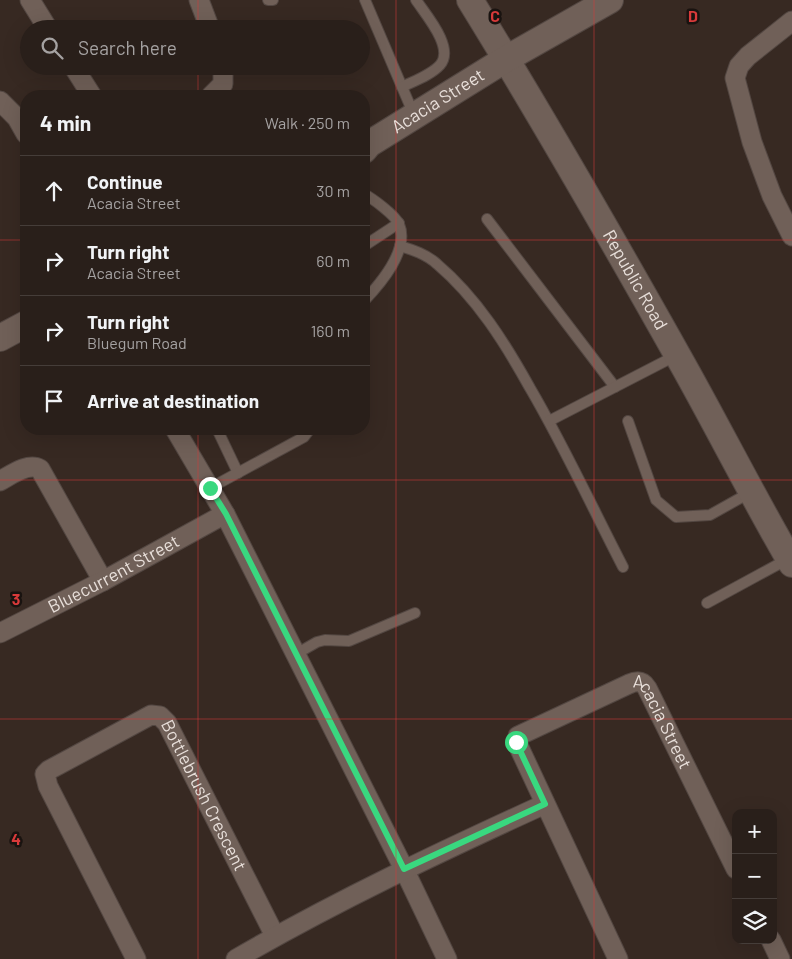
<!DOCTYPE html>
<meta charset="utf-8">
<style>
:root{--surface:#291f1a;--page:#312723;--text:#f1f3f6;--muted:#a5a2a2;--line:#453d39}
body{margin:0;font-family:Barlow,sans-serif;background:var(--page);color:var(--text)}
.controls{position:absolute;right:15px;bottom:15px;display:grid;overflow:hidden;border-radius:10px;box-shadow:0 5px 20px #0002}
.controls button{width:45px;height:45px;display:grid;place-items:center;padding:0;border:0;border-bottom:1px solid var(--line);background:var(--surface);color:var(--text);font:25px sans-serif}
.stop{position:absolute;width:15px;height:15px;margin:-11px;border:4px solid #39d87f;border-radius:50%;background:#fff}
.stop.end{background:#39d87f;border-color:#fff;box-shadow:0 1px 5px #0008}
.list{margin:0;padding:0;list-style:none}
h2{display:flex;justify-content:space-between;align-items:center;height:65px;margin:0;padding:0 20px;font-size:21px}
h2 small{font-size:16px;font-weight:400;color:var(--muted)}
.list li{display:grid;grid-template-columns:32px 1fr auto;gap:15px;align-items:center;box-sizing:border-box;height:70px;padding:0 20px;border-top:1px solid var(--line)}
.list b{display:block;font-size:19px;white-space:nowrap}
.list p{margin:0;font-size:16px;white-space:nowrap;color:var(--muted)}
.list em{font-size:16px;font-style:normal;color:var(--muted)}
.icon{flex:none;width:28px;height:28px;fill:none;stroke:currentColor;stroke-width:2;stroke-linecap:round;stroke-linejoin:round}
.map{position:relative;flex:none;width:792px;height:959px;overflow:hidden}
.search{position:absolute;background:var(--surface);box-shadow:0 5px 20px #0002;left:20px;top:20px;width:350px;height:55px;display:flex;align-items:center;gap:12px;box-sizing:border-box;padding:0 18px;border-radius:28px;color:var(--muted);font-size:19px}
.panel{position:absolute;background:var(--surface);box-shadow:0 5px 20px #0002;left:20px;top:90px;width:350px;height:345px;border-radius:20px}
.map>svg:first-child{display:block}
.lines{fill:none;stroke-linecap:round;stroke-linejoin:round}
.lane-casing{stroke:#534742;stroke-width:12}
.street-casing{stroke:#534742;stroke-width:21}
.secondary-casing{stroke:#534742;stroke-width:28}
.lane{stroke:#706058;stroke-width:10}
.street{stroke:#706058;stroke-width:19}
.secondary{stroke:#706058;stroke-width:26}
.route{stroke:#39d87f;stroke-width:6}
.grid{fill:none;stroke:#d83a3a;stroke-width:1;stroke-opacity:0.55}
.labels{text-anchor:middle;stroke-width:5;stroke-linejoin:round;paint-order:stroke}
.street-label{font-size:18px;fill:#e8dfda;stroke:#191310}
.grid-label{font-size:16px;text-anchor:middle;font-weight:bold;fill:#d83a3a;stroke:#191310;stroke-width:5;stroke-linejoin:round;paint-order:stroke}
</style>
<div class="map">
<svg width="792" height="959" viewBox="0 0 792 959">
<rect width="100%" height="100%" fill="#372922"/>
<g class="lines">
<defs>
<g id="lane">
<polyline points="268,0 273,0"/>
<polyline points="365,0 414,115"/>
<path d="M402 87C414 81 431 75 440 65 455 48 426 15 416 0"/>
<path d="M364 194C372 198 395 215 399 224 410 250 380 284 364 301"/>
<polyline points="487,219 615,387"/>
<polyline points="364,246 399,223"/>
<path d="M400 246C413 250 426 254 437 264 477 298 505 343 530 388 564 446 592 507 623 567"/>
<polyline points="549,421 677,355"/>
<polyline points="628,421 656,500 676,517 710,515 751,492"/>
<polyline points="217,429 238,473"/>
<polyline points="210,488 304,437 310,429"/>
<polyline points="707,603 788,559"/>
<polyline points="296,654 317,642 325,640 349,641 415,613"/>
</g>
<g id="street">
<polyline points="30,0 48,29"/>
<polyline points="199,0 210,29"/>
<polyline points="792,21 748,56 739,66 735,78 752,142 772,196 792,236"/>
<polyline points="73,66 92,96"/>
<polyline points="211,96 223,84 223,66"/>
<polyline points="0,101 17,118 26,134"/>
<polyline points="175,429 225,514 404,869 447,959"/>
<path d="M0 481C11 475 28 462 40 469L103 581"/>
<path id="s1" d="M0 633 103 581 225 514"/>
<polyline points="771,940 780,959"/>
<path id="s2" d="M136 959 48 786 45 774 49 770 151 715 160 716 167 723 275 936"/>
<path d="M236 959C336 901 440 852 545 804"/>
<path id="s3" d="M618 959 517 743 518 736 629 684C636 681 642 680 647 688L736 869"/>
</g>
<g id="secondary">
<path id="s4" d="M470 0C544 120 614 242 683 365 720 431 754 499 792 564"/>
<path id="s5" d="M364 150 369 144 506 59 610 0"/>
<polyline points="0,338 26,324"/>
</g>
</defs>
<use href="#lane" class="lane-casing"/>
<use href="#street" class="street-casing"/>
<use href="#secondary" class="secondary-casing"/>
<use href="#lane" class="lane"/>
<use href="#street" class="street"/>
<use href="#secondary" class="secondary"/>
</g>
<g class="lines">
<polyline class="route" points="210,488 226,514 404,869 545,804 516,742"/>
</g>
<path class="grid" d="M198 0V29M396 0V959M594 0V959M198 66V96M0 240H26M364 240H792M198 429V959M0 480H792M0 719H792"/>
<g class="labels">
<g class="street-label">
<text dy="6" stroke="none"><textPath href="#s5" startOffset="89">Acacia Street</textPath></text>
<text dy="6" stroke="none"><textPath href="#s4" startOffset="325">Republic Road</textPath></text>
<text dy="6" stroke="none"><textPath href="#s1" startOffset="128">Bluecurrent Street</textPath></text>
<text dy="6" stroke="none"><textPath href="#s3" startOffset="425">Acacia Street</textPath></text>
<text dy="6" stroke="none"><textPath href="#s2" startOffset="428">Bottlebrush Crescent</textPath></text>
</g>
</g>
<g class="grid-label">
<text x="495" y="22">C</text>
<text x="693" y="22">D</text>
<text x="16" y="605">3</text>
<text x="16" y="845">4</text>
</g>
</svg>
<div class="controls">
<button>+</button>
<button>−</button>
<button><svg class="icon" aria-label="layers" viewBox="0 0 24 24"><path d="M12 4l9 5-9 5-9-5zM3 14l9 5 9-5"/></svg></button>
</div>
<div class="stop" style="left:516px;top:742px"></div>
<div class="stop end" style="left:210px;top:488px"></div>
<div class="search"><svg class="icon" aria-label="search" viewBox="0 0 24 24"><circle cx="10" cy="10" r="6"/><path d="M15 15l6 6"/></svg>Search here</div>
<section class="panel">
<h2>4 min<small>Walk · 250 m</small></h2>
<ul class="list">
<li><svg class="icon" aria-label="ahead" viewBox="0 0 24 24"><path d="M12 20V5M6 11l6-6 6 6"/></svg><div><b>Continue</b><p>Acacia Street</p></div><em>30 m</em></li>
<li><svg class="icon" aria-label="right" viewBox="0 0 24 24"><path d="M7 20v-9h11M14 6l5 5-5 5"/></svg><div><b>Turn right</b><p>Acacia Street</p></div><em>60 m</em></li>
<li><svg class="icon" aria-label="right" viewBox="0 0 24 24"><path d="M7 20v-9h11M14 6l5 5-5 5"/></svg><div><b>Turn right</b><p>Bluegum Road</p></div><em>160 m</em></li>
<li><svg class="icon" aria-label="arrive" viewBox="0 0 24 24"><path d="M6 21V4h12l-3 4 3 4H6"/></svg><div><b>Arrive at destination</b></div></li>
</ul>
</section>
</div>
